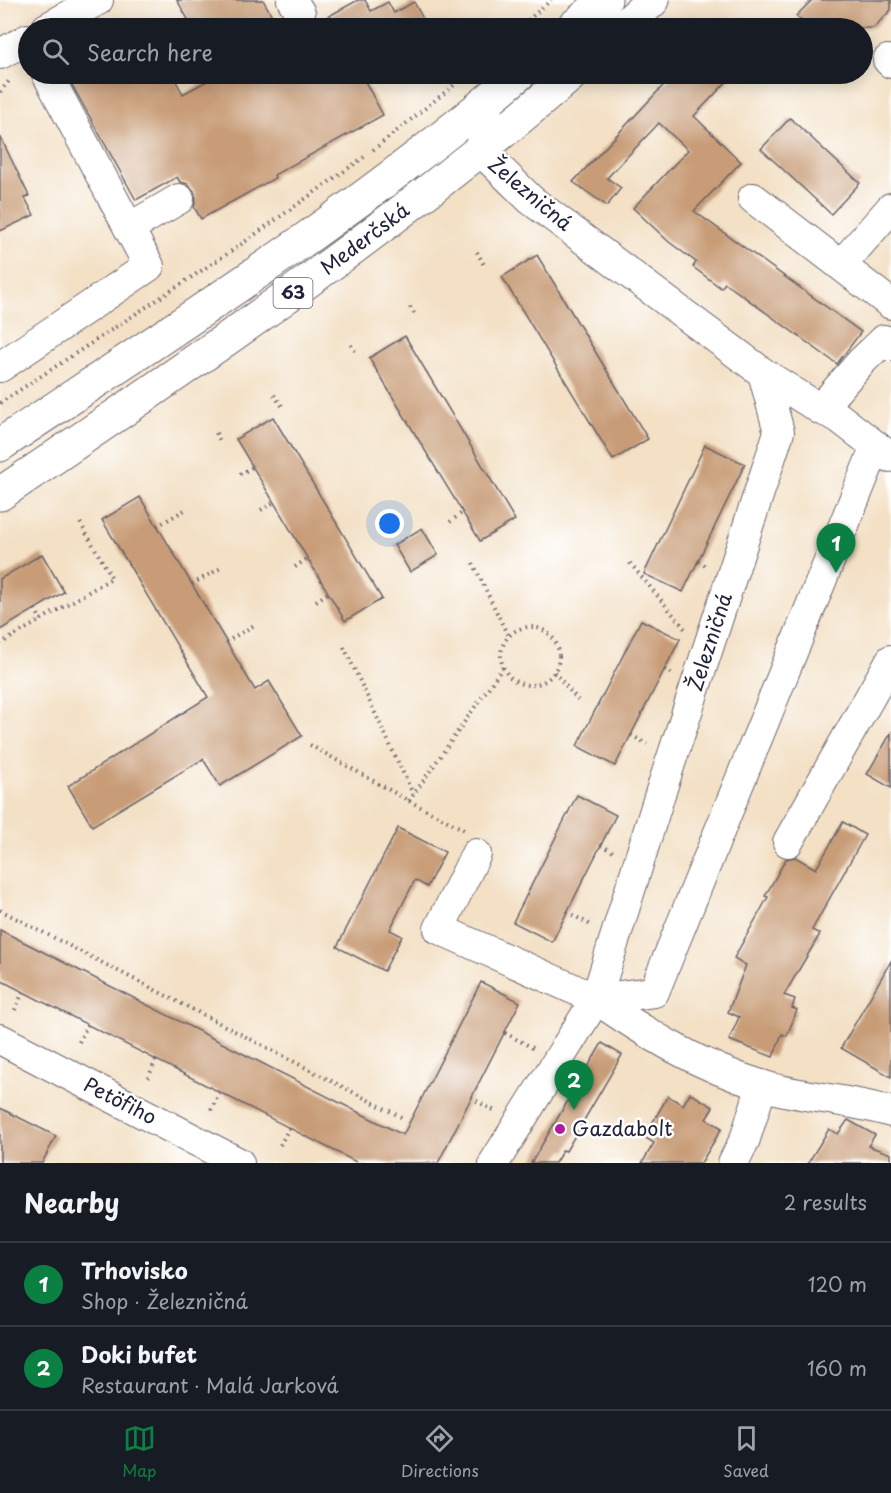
<!DOCTYPE html>
<meta charset="utf-8">
<style>
:root{--surface:#171b24;--page:#242831;--text:#f1f3f6;--muted:#9ea1a6;--line:#363941;--accent:#0b8043}
body{margin:0;font-family:"Playpen Sans",sans-serif;background:var(--page);color:var(--text)}
.you{position:absolute;left:390px;top:524px;width:21px;height:21px;margin:-15px;border:4px solid #fff;border-radius:50%;background:#1a73e8;box-shadow:0 0 0 9px #1a73e833}
.badge{display:grid;place-items:center;width:39px;height:39px;border-radius:50%;background:var(--accent);color:#fff;font-size:20px;font-weight:700}
.pin{position:absolute;translate:-50% -50px;filter:drop-shadow(0 2px 3px #0008)}
.pin::after{content:'';position:absolute;top:32px;width:21px;height:18px;background:inherit;clip-path:polygon(0 0,100% 0,50% 100%)}
.list{margin:0;padding:0;list-style:none}
h2{display:flex;justify-content:space-between;align-items:center;height:78px;margin:0;padding:0 24px;font-size:26px}
h2 small{font-size:20px;font-weight:400;color:var(--muted)}
.list li{display:grid;grid-template-columns:39px 1fr auto;gap:18px;align-items:center;box-sizing:border-box;height:84px;padding:0 24px;border-top:2px solid var(--line)}
.list b{display:block;font-size:22px;white-space:nowrap}
.list p{margin:0;font-size:20px;white-space:nowrap;color:var(--muted)}
.list em{font-size:20px;font-style:normal;color:var(--muted)}
.icon{flex:none;width:33px;height:33px;fill:none;stroke:currentColor;stroke-width:2;stroke-linecap:round;stroke-linejoin:round}
.map{position:relative;flex:none;width:891px;height:1163px;overflow:hidden}
.search{position:absolute;background:var(--surface);box-shadow:0 3px 15px #0003;left:18px;right:18px;top:18px;height:66px;display:flex;align-items:center;gap:15px;box-sizing:border-box;padding:0 21px;border-radius:33px;color:var(--muted);font-size:22px}
.sheet{height:246px;background:var(--surface)}
nav{display:flex;justify-content:space-around;align-items:center;box-sizing:border-box;height:84px;border-top:2px solid var(--line);background:var(--surface);font-size:16px;color:var(--muted)}
nav a{display:grid;justify-items:center;gap:3px}
nav .on{color:var(--accent)}
.map>svg:first-child{display:block}
.building{fill:#c89c77}
.lines{fill:none;stroke-linecap:round;stroke-linejoin:round}
.minor-casing{stroke:#6b646b;stroke-width:32}
.major-casing{stroke:#6b646b;stroke-width:35}
.path{stroke:#6b646b;stroke-width:4;stroke-dasharray:1.5 4.5;stroke-linecap:butt}
.minor{stroke:#fff;stroke-width:30}
.major{stroke:#fff;stroke-width:33}
.poi-dot{fill:#b5179e;stroke:#fff;stroke-width:2}
.labels{text-anchor:middle;stroke-width:5;stroke-linejoin:round;paint-order:stroke}
.shield{fill:#fff;stroke:#646476;stroke-width:1.5}
.shield-label{font-size:18px;font-weight:bold;fill:#22223b}
.street-label{font-size:20px;fill:#22223b;stroke:#fff}
.poi-label{font-size:20px;fill:#22223b;stroke:#fff;text-anchor:start}
</style>
<div class="map">
<svg width="891" height="1163" viewBox="0 0 891 1163">
<rect width="100%" height="100%" fill="#fff"/>
<filter id="ink" filterUnits="userSpaceOnUse"><feTurbulence type="fractalNoise" baseFrequency=".0167" numOctaves="2"/><feDisplacementMap in="SourceGraphic" scale="12" xChannelSelector="R" yChannelSelector="G"/><feConvolveMatrix kernelMatrix="1 2 1 2 8 2 1 2 1" color-interpolation-filters="sRGB"/></filter>
<filter id="wash" filterUnits="userSpaceOnUse"><feTurbulence type="fractalNoise" baseFrequency=".008" numOctaves="4" result="noise"/><feDisplacementMap in="SourceGraphic" scale="24" xChannelSelector="R" yChannelSelector="G"/><feGaussianBlur stdDeviation="1.35" result="paint"/><feColorMatrix in="noise" values="0 0 0 0 0 0 0 0 0 0 0 0 0 0 0 0 0 1.4 0 .05"/><feComposite in="paint" operator="in"/></filter>
<g filter="url(#wash)">
<rect width="100%" height="100%" fill="#f3e0c5"/>
<g id="blocks">
<g class="building">
<polygon points="177,0 263,0 279,28 193,28"/>
<polygon points="358,0 365,0 371,11 388,2 394,13 414,2 428,28 307,28"/>
<polygon points="812,0 891,0 891,10 873,28 810,28 796,16"/>
<polygon points="66,74 172,74 183,94 220,74 361,74 383,115 274,175 275,178 201,219 194,207 196,198 194,191 188,184 180,182 177,177 136,200"/>
<polygon points="674,74 734,74 694,116 741,162 694,211 861,332 837,364 725,283 721,288 693,267 696,262 669,242 633,208 688,150 659,123 607,178 621,188 607,206 573,182"/>
<polygon points="790,118 860,183 831,214 761,149"/>
<polygon points="0,136 29,196 25,198 34,215 0,231"/>
<polygon points="537,255 648,439 613,460 502,277"/>
<polygon points="405,336 515,520 480,541 369,358"/>
<polygon points="273,417 382,599 345,621 236,439"/>
<polygon points="705,445 745,464 683,592 644,574"/>
<polygon points="140,497 255,690 269,681 302,736 220,786 203,759 92,826 68,786 208,697 102,520"/>
<polygon points="422,528 438,555 410,572 394,545"/>
<polygon points="42,554 64,592 0,630 0,579"/>
<polygon points="641,620 680,639 615,766 577,746"/>
<polygon points="891,733 891,788 867,774"/>
<polygon points="577,795 616,815 552,942 513,922"/>
<polygon points="843,822 865,835 812,930 820,934 784,995 795,999 792,1008 797,1010 787,1036 782,1034 773,1057 729,1040 739,1017 728,1012 746,965 734,958 768,897 765,896 786,859 795,857 816,869"/>
<polygon points="398,828 445,852 427,887 415,880 399,911 390,930 402,936 384,971 337,947"/>
<polygon points="0,930 403,1135 481,982 520,1002 438,1163 358,1163 0,980"/>
<polygon points="891,961 891,1077 841,1048"/>
<polygon points="602,1043 622,1055 566,1151 563,1150 555,1163 531,1163"/>
<polygon points="690,1093 713,1107 706,1119 722,1128 701,1163 642,1163 654,1143 644,1137 668,1096 683,1105"/>
<polygon points="0,1108 56,1136 42,1163 0,1163"/>
<polygon points="848,1120 875,1135 868,1146 891,1154 891,1163 808,1163 829,1129 838,1134"/>
</g>
</g>
</g>
<g filter="url(#ink)">
<use href="#blocks" fill-opacity="0" stroke="#6b646b" stroke-width="1.5"/>
<g class="lines">
<defs>
<g id="minor">
<polyline points="292,0 300,13"/>
<polyline points="47,28 98,0"/>
<polyline points="0,54 28,39"/>
<polyline points="888,60 891,63"/>
<polyline points="489,99 480,150 531,200 763,373 779,432 660,794 596,999 494,1163"/>
<polyline points="753,198 891,304"/>
<polyline points="129,228 179,199"/>
<polyline points="842,264 891,208"/>
<polyline points="0,367 149,266 47,74"/>
<polyline points="763,373 820,409 838,417 890,457"/>
<polyline points="820,409 861,362 884,340 891,346"/>
<polyline points="788,842 891,660"/>
<polyline points="476,854 439,929 596,999 654,992 876,446"/>
<path d="M596 999C647 1034 701 1067 761 1085 803 1098 849 1099 891 1112"/>
<polyline points="0,1039 239,1163"/>
<polyline points="733,1163 745,1139 762,1085"/>
</g>
<g id="major">
<polyline points="572,28 605,0"/>
<polyline points="622,28 653,0"/>
<path d="M0 445C177 327 358 212 519 74"/>
<path d="M0 494C196 362 393 228 572 74"/>
</g>
</defs>
<use href="#minor" class="minor-casing"/>
<use href="#major" class="major-casing"/>
<g class="path">
<polyline points="519,28 551,0"/>
<polyline points="0,92 9,81"/>
<polyline points="373,150 468,74"/>
<polyline points="477,252 484,265"/>
<polyline points="410,307 415,315"/>
<polyline points="351,345 355,351"/>
<polyline points="274,395 282,406"/>
<polyline points="0,403 236,248 367,155"/>
<polyline points="216,433 221,443"/>
<polyline points="240,474 253,467"/>
<polyline points="261,510 274,502"/>
<polyline points="450,522 463,512"/>
<polyline points="157,526 188,508"/>
<polyline points="698,562 706,566"/>
<polyline points="473,563 508,636"/>
<polyline points="630,563 686,630"/>
<polyline points="295,567 308,558"/>
<polyline points="192,584 223,567"/>
<polyline points="316,601 328,593"/>
<polyline points="35,609 41,620"/>
<circle cx="530" cy="656" r="29"/>
<polyline points="226,642 256,624"/>
<polyline points="0,644 112,578 78,519"/>
<polyline points="344,647 413,794"/>
<polyline points="665,669 672,674"/>
<polyline points="554,672 578,700"/>
<polyline points="631,735 647,744"/>
<polyline points="310,745 409,801 465,830"/>
<polyline points="409,801 503,667"/>
<polyline points="601,845 613,852"/>
<polyline points="0,910 403,1118"/>
<polyline points="567,912 591,925"/>
<polyline points="15,1010 23,992"/>
<polyline points="505,1033 533,1048"/>
<polyline points="79,1042 88,1024"/>
<polyline points="148,1078 156,1060"/>
<polyline points="471,1098 495,1111"/>
<polyline points="211,1110 220,1092"/>
<polyline points="280,1145 289,1128"/>
</g>
<use href="#minor" class="minor"/>
<use href="#major" class="major"/>
</g>
</g>
<circle class="poi-dot" cx="560" cy="1129" r="6"/>
<g class="labels">
<rect class="shield" x="273.5" y="278" width="39" height="30" rx="4.5"/>
<g class="shield-label">
<text x="293" y="299">63</text>
</g>
<g class="street-label">
<text transform="translate(530 194) rotate(40)" y="7">Železničná</text>
<text transform="translate(365 239) rotate(-37)" y="7">Mederčská</text>
<text transform="translate(710 642) rotate(-72)" y="7">Železničná</text>
<text transform="translate(120 1101) rotate(27)" y="7">Petöfiho</text>
</g>
<g class="poi-label">
<text x="572" y="1136">Gazdabolt</text>
</g>
</g>
</svg>
<div class="you"></div>
<div class="pin badge" style="left:836px;top:573px">1</div>
<div class="pin badge" style="left:574px;top:1110px">2</div>
<div class="search"><svg class="icon" aria-label="search" viewBox="0 0 24 24"><circle cx="10" cy="10" r="6"/><path d="M15 15l6 6"/></svg>Search here</div>
</div>
<section class="sheet">
<h2>Nearby<small>2 results</small></h2>
<ul class="list">
<li><span class="badge">1</span><div><b>Trhovisko</b><p>Shop · Železničná</p></div><em>120 m</em></li>
<li><span class="badge">2</span><div><b>Doki bufet</b><p>Restaurant · Malá Jarková</p></div><em>160 m</em></li>
</ul>
</section>
<nav>
<a class="on"><svg class="icon" aria-label="map" viewBox="0 0 24 24"><path d="M3 6l6-2 6 2 6-2v14l-6 2-6-2-6 2zM9 4v14M15 6v14"/></svg>Map</a>
<a><svg class="icon" aria-label="directions" viewBox="0 0 24 24"><path d="M12 3l9 9-9 9-9-9zM9 14v-3h6M13 9l2 2-2 2"/></svg>Directions</a>
<a><svg class="icon" aria-label="saved" viewBox="0 0 24 24"><path d="M7 4h10v16l-5-4-5 4z"/></svg>Saved</a>
</nav>
